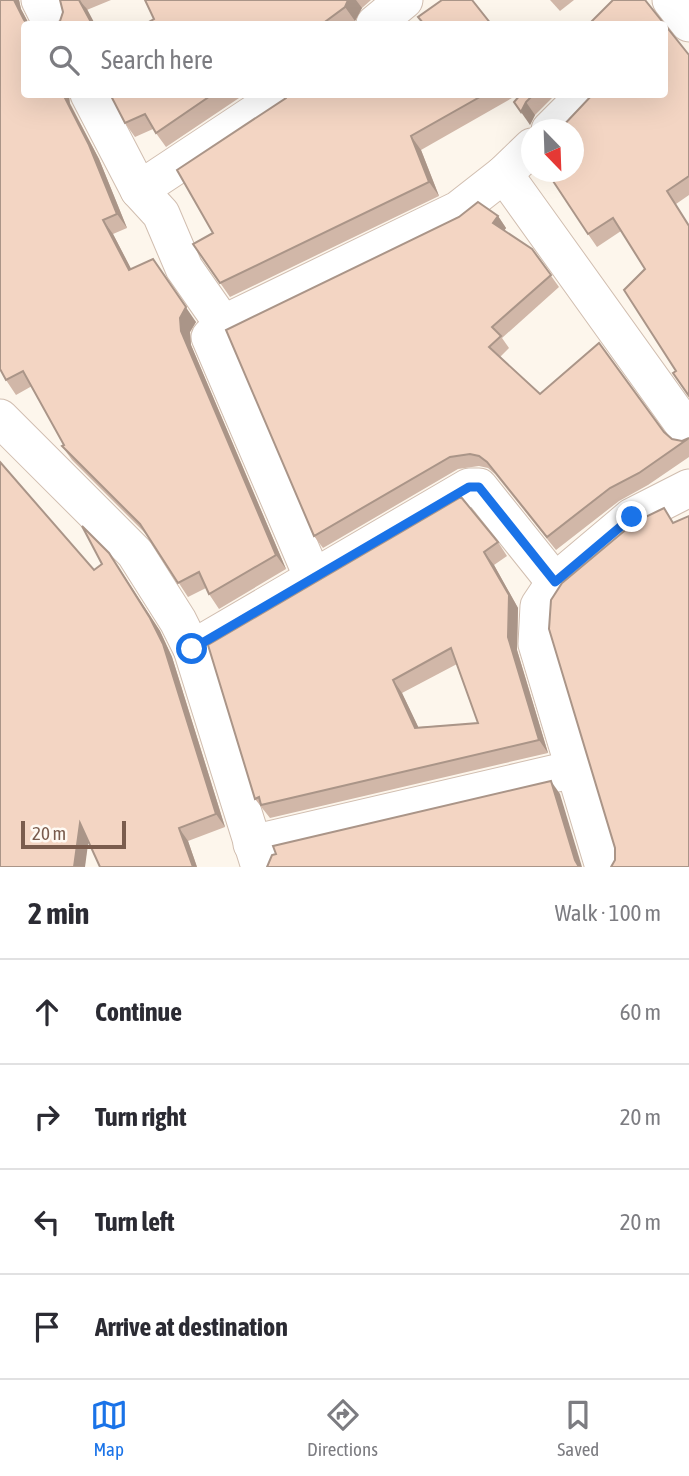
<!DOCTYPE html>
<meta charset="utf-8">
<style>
:root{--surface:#fff;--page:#f7f7f7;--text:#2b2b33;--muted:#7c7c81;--line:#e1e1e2;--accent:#1a73e8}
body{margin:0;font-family:"Asap Condensed",sans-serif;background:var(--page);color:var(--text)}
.compass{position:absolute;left:521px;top:119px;width:63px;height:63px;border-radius:50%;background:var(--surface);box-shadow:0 7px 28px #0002;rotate:157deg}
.scale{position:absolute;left:21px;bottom:18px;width:105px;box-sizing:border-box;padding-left:7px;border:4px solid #7a5c4d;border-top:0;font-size:19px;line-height:24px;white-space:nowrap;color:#7a5c4d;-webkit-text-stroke:5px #fffaf3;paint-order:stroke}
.stop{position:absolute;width:21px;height:21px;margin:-16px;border:5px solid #1a73e8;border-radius:50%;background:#fff}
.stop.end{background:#1a73e8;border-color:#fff;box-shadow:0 2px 7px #0008}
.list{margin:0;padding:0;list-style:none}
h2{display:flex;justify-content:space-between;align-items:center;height:91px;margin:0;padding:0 28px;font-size:30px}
h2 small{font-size:23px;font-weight:400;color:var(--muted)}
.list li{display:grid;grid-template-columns:46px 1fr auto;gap:21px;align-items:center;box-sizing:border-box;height:105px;padding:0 28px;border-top:2px solid var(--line)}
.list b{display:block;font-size:26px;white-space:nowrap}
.list em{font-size:23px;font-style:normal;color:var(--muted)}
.icon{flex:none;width:38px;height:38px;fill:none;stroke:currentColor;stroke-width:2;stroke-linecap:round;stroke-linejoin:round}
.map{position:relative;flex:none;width:689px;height:867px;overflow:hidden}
.search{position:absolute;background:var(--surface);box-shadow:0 7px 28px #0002;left:21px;right:21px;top:21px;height:77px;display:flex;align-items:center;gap:18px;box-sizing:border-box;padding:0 24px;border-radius:7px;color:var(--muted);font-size:26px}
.sheet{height:511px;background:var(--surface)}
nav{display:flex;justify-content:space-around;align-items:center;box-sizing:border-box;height:98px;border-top:2px solid var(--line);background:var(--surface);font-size:19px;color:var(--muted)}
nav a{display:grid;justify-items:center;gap:4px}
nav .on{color:var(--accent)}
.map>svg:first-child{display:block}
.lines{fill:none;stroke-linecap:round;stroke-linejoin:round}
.minor-casing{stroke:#d1beb0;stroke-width:39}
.minor{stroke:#fff;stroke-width:37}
.wall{fill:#d1b7a8;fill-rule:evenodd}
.shaded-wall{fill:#aa9588}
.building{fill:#f3d5c3;stroke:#aa9588;stroke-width:2;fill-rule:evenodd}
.route{stroke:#1a73e8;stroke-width:9}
</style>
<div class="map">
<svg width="689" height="867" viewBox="0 0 689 867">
<rect width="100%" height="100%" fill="#fdf6ec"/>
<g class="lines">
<defs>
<g id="minor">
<polyline points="40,0 52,24"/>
<polyline points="671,0 689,23"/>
<polyline points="375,24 404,0"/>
<polyline points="89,94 139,190 161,214 184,268 223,324"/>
<polyline points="550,130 586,94"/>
<polyline points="504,174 689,432"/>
<polyline points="139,190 284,94"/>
<polyline points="0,418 135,553 178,621 192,649 260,867"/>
<polyline points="313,578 210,337 223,324 458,210 504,174 532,147"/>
<polyline points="192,649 469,487 479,487 555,582"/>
<polyline points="252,844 574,769"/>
<polyline points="604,867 537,644 539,606 555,582 632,517 689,488"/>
</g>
</defs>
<use href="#minor" class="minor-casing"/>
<use href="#minor" class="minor"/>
</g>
<g class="wall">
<polygon points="0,0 19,0 21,9 29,24 99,159 127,228 113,234 131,269 196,322 190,332 191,345 286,569 219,609 209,594 206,588 188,597 148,536 72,460 62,446 64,445 32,386 16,395 6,380"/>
<polygon points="60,0 111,0 60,21 63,12"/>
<polygon points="145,0 371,0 362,8 355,21 350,24 145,24 154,19"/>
<polygon points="550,0 574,0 560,11"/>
<polygon points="649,5 689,55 689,195 676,204 676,371 645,269 621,231 597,247 588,234"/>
<polygon points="110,94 245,94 166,147 153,129 135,137 125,123"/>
<polygon points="288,94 519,94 421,150 439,196 230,297 193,244 213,233"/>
<polygon points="521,94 556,94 535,115 530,125"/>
<polygon points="498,216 506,228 504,231 532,249 559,287 502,338 509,348 500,357 540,394 664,432 672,439 682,441 689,438 689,457 648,485 619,501 556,550 495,474 488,468 479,466 458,469 323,548 314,536 459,217"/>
<path d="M498 542 507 556 494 565 518 608 517 650 548 753 270 818 255 799 208 645ZM457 664 478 723 418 727 402 693Z"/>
<polygon points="118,566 160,631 172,657 225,827 188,841 197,867 100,867 88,842 94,570"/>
</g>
<g class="shaded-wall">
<polygon points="14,0 19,0 21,9 29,24 24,20"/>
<polygon points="79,0 87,9 95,24 92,24"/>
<polygon points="348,0 356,0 362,8 355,21 345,7"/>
<polygon points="63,94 69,94 70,104 99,159 127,228 117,214"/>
<polygon points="526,102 535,115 530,125 521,112"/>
<polygon points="411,136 421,150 439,196 429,182"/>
<polygon points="498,216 506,228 501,235 493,223"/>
<polygon points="103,220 113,234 139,284 129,270"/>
<polygon points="153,259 196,322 190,332 191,345 286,569 276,555 181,331"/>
<polygon points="484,552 494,565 518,608 517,650 548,753 539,740 508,637"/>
<polygon points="109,553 160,631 172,657 225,827 216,814"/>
<polygon points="393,680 402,693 425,741 415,728"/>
<polygon points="551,781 560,794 582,867 579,867 575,860"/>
<polygon points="80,823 89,837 85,867 74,867"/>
<polygon points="179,828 188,841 197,867 193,867"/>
</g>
<g class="building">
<polygon points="0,0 14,0 24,20 28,24 24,24 24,94 63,94 89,145 117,214 103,220 129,270 153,259 186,307 180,318 181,331 276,555 209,594 199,572 178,583 140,524 62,446 64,445 23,371 6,380 0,369"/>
<polygon points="60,0 79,0 92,24 55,24 60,21 63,12"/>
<polygon points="145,0 348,0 345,7 322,24 145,24 154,19"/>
<polygon points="442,0 472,0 491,24 419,24 423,23 418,17"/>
<polygon points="613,0 645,0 689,55 689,176 667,191 689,226 689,396 673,373 676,371 624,290 645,269 613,218 588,234 551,178 553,177 551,172 573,172 573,130 559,130 593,94 664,94 664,24 589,24"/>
<polygon points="110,94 213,94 156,133 145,114 125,123"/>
<polygon points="288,94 485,94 411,136 429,182 220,283 193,244 213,233 177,170 286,98"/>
<polygon points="521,94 534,94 526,102 521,112 514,102"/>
<polygon points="478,202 498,216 493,223 532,249 551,275 492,327 501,336 489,347 540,394 599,343 664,432 672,439 682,441 689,438 639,473 610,488 547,537 487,462 479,456 470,454 450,457 314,536 226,330 459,217"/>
<polygon points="0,462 94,570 102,564 82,526 109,553 150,618 163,644 216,814 179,828 193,867 100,867 80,823 74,867 0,867"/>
<path d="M461 497 498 542 484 552 509 595 508 637 539 740 261 805 259 797 255 799 208 645ZM451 648 478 723 415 728 393 680Z"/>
<polygon points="664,508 673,523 689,516 689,867 611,867 615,860 615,848 549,629 551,600 562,583 635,522"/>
<polygon points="551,781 575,860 579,867 267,867 272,855 276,854 273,846"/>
</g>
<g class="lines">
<polyline class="route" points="192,649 469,487 479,487 555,582 632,517"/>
</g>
</svg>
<svg class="compass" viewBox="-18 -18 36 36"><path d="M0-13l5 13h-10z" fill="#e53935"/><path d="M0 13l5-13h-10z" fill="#7c7c81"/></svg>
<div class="scale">20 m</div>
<div class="stop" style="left:192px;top:649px"></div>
<div class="stop end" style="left:632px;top:517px"></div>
<div class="search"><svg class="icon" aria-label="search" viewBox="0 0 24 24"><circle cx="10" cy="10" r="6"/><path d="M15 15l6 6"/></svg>Search here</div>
</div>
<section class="sheet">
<h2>2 min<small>Walk · 100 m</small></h2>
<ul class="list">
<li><svg class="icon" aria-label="ahead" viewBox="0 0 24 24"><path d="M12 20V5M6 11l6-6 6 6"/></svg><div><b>Continue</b></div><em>60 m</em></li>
<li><svg class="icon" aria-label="right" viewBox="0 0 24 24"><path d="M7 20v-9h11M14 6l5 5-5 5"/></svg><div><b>Turn right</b></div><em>20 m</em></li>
<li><svg class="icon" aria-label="left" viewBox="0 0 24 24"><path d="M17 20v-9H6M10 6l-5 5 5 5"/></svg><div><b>Turn left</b></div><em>20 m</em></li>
<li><svg class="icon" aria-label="arrive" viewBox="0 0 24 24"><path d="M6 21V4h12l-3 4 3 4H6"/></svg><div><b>Arrive at destination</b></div></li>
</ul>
</section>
<nav>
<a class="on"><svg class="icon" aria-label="map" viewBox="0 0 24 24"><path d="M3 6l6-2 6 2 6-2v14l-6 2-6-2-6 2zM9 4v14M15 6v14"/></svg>Map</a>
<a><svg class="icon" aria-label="directions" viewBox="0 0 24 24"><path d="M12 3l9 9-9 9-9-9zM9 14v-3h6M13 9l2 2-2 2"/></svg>Directions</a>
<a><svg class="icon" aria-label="saved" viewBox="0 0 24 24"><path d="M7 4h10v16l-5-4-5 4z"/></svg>Saved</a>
</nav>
